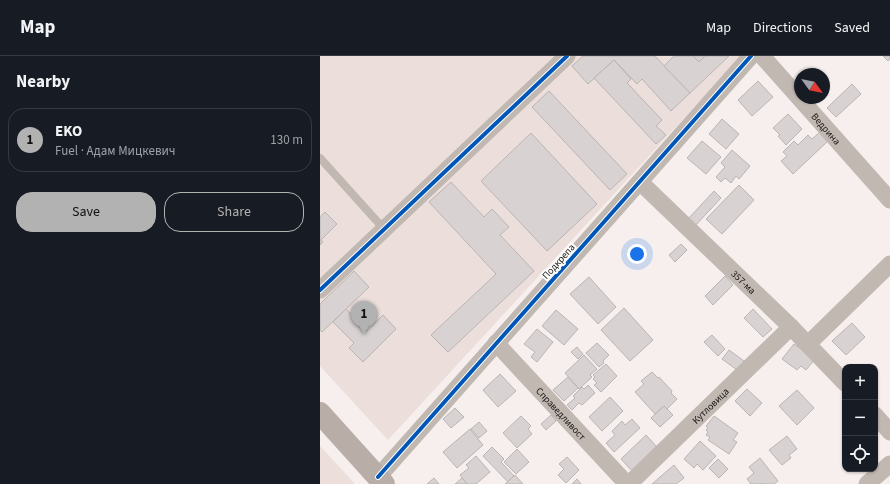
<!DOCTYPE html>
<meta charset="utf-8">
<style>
:root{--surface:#171b24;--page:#242831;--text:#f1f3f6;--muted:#9ea1a6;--line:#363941;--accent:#b3b2b3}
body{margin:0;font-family:"Source Sans 3",sans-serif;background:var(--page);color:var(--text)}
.controls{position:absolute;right:12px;bottom:12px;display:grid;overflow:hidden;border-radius:8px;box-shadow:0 1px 3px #0004}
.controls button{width:36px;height:36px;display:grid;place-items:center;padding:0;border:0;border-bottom:1px solid var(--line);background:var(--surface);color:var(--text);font:20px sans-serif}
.compass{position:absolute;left:474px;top:12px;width:36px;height:36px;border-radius:50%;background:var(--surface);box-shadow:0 1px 3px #0004;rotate:123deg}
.you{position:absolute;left:317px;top:198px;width:14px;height:14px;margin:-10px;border:3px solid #fff;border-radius:50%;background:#1a73e8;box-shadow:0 0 0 6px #1a73e833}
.badge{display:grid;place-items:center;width:26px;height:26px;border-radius:50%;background:var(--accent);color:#111;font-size:13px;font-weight:700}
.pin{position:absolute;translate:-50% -33px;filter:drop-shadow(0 1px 2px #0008)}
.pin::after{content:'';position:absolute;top:21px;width:14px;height:12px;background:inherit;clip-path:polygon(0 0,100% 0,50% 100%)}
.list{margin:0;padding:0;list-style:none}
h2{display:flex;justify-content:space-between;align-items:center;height:52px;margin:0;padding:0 16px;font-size:17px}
h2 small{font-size:13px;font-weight:400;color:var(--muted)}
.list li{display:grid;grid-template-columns:26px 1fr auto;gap:12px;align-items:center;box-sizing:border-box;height:64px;margin:0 8px 8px;padding:0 8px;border:1px solid var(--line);border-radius:16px}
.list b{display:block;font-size:15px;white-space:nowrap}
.list p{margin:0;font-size:13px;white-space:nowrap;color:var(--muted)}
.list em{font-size:13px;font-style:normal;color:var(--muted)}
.actions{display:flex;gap:8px;padding:12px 16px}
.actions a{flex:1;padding:9px 0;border:1px solid var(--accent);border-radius:16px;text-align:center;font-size:14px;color:var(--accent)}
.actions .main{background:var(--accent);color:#111}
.icon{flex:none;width:22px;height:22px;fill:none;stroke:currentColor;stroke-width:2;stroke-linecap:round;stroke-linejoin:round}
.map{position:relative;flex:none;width:570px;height:428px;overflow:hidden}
header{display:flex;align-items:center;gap:24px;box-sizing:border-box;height:56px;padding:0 20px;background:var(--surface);border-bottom:1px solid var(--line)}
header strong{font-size:19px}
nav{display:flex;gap:22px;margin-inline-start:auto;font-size:14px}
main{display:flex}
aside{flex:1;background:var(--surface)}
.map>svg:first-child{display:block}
.built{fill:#ebdedb}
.building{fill:#d8d3d2;stroke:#bab5b4}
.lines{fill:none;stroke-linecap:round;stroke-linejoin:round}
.lane{stroke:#c1b8b2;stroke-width:8}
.street{stroke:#c1b8b2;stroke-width:17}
.secondary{stroke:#b8ada7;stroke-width:22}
.cycleway-casing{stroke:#fdfdfd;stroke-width:6}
.cycleway{stroke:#0057b8;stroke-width:4}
.labels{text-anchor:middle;stroke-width:4;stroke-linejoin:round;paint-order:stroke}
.street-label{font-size:10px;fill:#1b1716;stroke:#fdfdfd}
</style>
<header>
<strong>Map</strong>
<nav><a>Map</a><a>Directions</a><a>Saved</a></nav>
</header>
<main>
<aside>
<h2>Nearby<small></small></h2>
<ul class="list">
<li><span class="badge">1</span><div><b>EKO</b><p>Fuel · Адам Мицкевич</p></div><em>130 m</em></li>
</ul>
<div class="actions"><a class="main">Save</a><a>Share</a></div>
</aside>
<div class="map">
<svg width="570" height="428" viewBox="0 0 570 428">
<rect width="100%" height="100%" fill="#f6efee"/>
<g class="built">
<polygon points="0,0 421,0 68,384 0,310"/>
<polygon points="0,390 35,428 0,428"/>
</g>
<g class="building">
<polygon points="263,0 335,0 370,37 351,55 322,23 317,28 294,4 268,28 252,10"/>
<polygon points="354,0 373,0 379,6 385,0 409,0 370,37 344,10"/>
<polygon points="373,0 385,0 379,6"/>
<polygon points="563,0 570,0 570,3 568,5"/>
<polygon points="294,4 311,23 307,27 342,64 336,70 346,79 336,88 274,22"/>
<polygon points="438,25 453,41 432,60 418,44"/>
<polygon points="532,28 541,38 516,61 507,52"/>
<polygon points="229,35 307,118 290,134 212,51"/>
<polygon points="468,58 482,73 466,89 458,80 460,79 453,72"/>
<polygon points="402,63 419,78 406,93 389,78"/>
<polygon points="500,76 508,85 473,118 461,105 467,100 463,96 474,85 478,89 488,79 492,83"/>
<polygon points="211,77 277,148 227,195 161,125"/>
<polygon points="382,85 401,101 386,118 367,102"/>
<polygon points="412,94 430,110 419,123 416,120 411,127 405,122 401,126 396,121 405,111 401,107"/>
<polygon points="131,126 164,161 172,153 189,171 180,179 214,215 128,296 111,279 176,218 109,146"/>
<polygon points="419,129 434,144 402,178 386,163"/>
<polygon points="394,135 401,142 375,170 368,163"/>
<polygon points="5,156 17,168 1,184 3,186 0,189 0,161"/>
<polygon points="361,188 367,194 355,206 349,199"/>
<polygon points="34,215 49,231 2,276 0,274 0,248"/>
<polygon points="405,220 413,229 393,249 385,240"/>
<polygon points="269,221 296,251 278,268 250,238"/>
<polygon points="304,252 333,284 310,305 281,274"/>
<polygon points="26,253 47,275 63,259 76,273 43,306 29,292 34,287 13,266"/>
<polygon points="433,253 452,273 443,281 424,262"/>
<polygon points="236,254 258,273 244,289 222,270"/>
<polygon points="532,267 545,281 526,299 512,285"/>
<polygon points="217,273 233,286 217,306 211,301 215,296 204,288"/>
<polygon points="392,279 405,293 398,300 384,286"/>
<polygon points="277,287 289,299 283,305 284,307 279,311 266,297"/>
<polygon points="474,288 495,303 486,314 481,310 477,314 462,303"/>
<polygon points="257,291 263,298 258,303 251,296"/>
<polygon points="409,294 424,305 417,314 402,303"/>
<polygon points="264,299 277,313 270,319 272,321 259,333 245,317"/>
<polygon points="286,308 297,320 281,336 274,329 277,327 273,323 275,321 273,319"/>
<polygon points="332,316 338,322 339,321 352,335 351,337 357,343 347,353 344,350 335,358 315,336 324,328 321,325"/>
<polygon points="180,318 196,335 178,351 163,334"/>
<polygon points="248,321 258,332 244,345 233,334"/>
<polygon points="268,329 275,337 262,349 259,347 252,354 247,349 255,342 253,340 262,331 264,333"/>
<polygon points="427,333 442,347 430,360 415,345"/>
<polygon points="477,334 494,352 477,369 459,350"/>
<polygon points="290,341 303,355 282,375 269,361"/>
<polygon points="344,350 353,359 340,371 331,362"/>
<polygon points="135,352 144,361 131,372 123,363"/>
<polygon points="231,359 236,365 226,374 221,368"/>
<polygon points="201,360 211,370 208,373 212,378 197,392 183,377"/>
<polygon points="394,360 418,377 413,384 417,386 409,398 388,384 390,381 386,379 388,376 386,374 388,372 386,370"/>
<polygon points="312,363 320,372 294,396 286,387 295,379 292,375 302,365 305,369"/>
<polygon points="159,366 167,375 159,382 151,373"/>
<polygon points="150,373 163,389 137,412 123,396"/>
<polygon points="326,379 337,391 312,415 301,403"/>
<polygon points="467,380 477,393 469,399 471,402 462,409 449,394"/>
<polygon points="380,385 396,400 383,414 377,408 374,412 364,403"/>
<polygon points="172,391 184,403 181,406 194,420 188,426 163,400"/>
<polygon points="197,393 209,406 196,418 184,406"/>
<polygon points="156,400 170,416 156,428 147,428 140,419 149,412 146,409"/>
<polygon points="247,401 259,414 246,427 238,419 244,413 239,408"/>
<polygon points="440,402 458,425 454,428 443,428 442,427 440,428 431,428 427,423 434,417 429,411"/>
<polygon points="398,403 408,413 399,422 389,412"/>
<polygon points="354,409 364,422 356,428 332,428"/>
<polygon points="195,419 203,428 185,428 194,420"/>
<polygon points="114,422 119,428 107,428"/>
<polygon points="142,422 147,428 135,428"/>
<polygon points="257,423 261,428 252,428"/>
</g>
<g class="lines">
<polyline class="lane" points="0,102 64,173"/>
<g class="street">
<path id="s1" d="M442 0 570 144"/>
<path id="s2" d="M320 126 471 271 525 327"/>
<polyline points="0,234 247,0"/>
<path id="s3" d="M176 287 307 428"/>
<polyline points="488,288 570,208"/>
<polyline points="555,359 570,376"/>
<polyline points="58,421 431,0"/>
<path id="s4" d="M309 428 471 271"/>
<polyline points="547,428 570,408"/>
</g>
<polyline class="secondary" points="0,357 64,428"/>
<defs>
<g id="cycleway">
<polyline points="0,234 247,0"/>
<polyline points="58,421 431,0"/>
</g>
</defs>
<use href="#cycleway" class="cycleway-casing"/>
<use href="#cycleway" class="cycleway"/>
</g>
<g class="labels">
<g class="street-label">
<text dy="4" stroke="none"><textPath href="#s1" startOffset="97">Ведрина</textPath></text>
<text transform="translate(238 205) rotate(-48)" y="4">Подкрепа</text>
<text dy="4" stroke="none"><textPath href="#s2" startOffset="144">357-ма</textPath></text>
<text dy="4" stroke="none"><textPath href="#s4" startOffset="113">Кутловица</textPath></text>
<text dy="4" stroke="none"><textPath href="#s3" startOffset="96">Справедливост</textPath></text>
</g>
</g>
</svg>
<div class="controls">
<button>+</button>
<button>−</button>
<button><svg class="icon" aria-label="locate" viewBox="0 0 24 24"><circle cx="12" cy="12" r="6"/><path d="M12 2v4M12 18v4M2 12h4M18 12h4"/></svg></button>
</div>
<svg class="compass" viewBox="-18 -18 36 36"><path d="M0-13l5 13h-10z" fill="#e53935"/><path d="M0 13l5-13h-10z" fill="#9ea1a6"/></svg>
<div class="you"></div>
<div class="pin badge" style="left:44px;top:278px">1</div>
</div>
</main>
